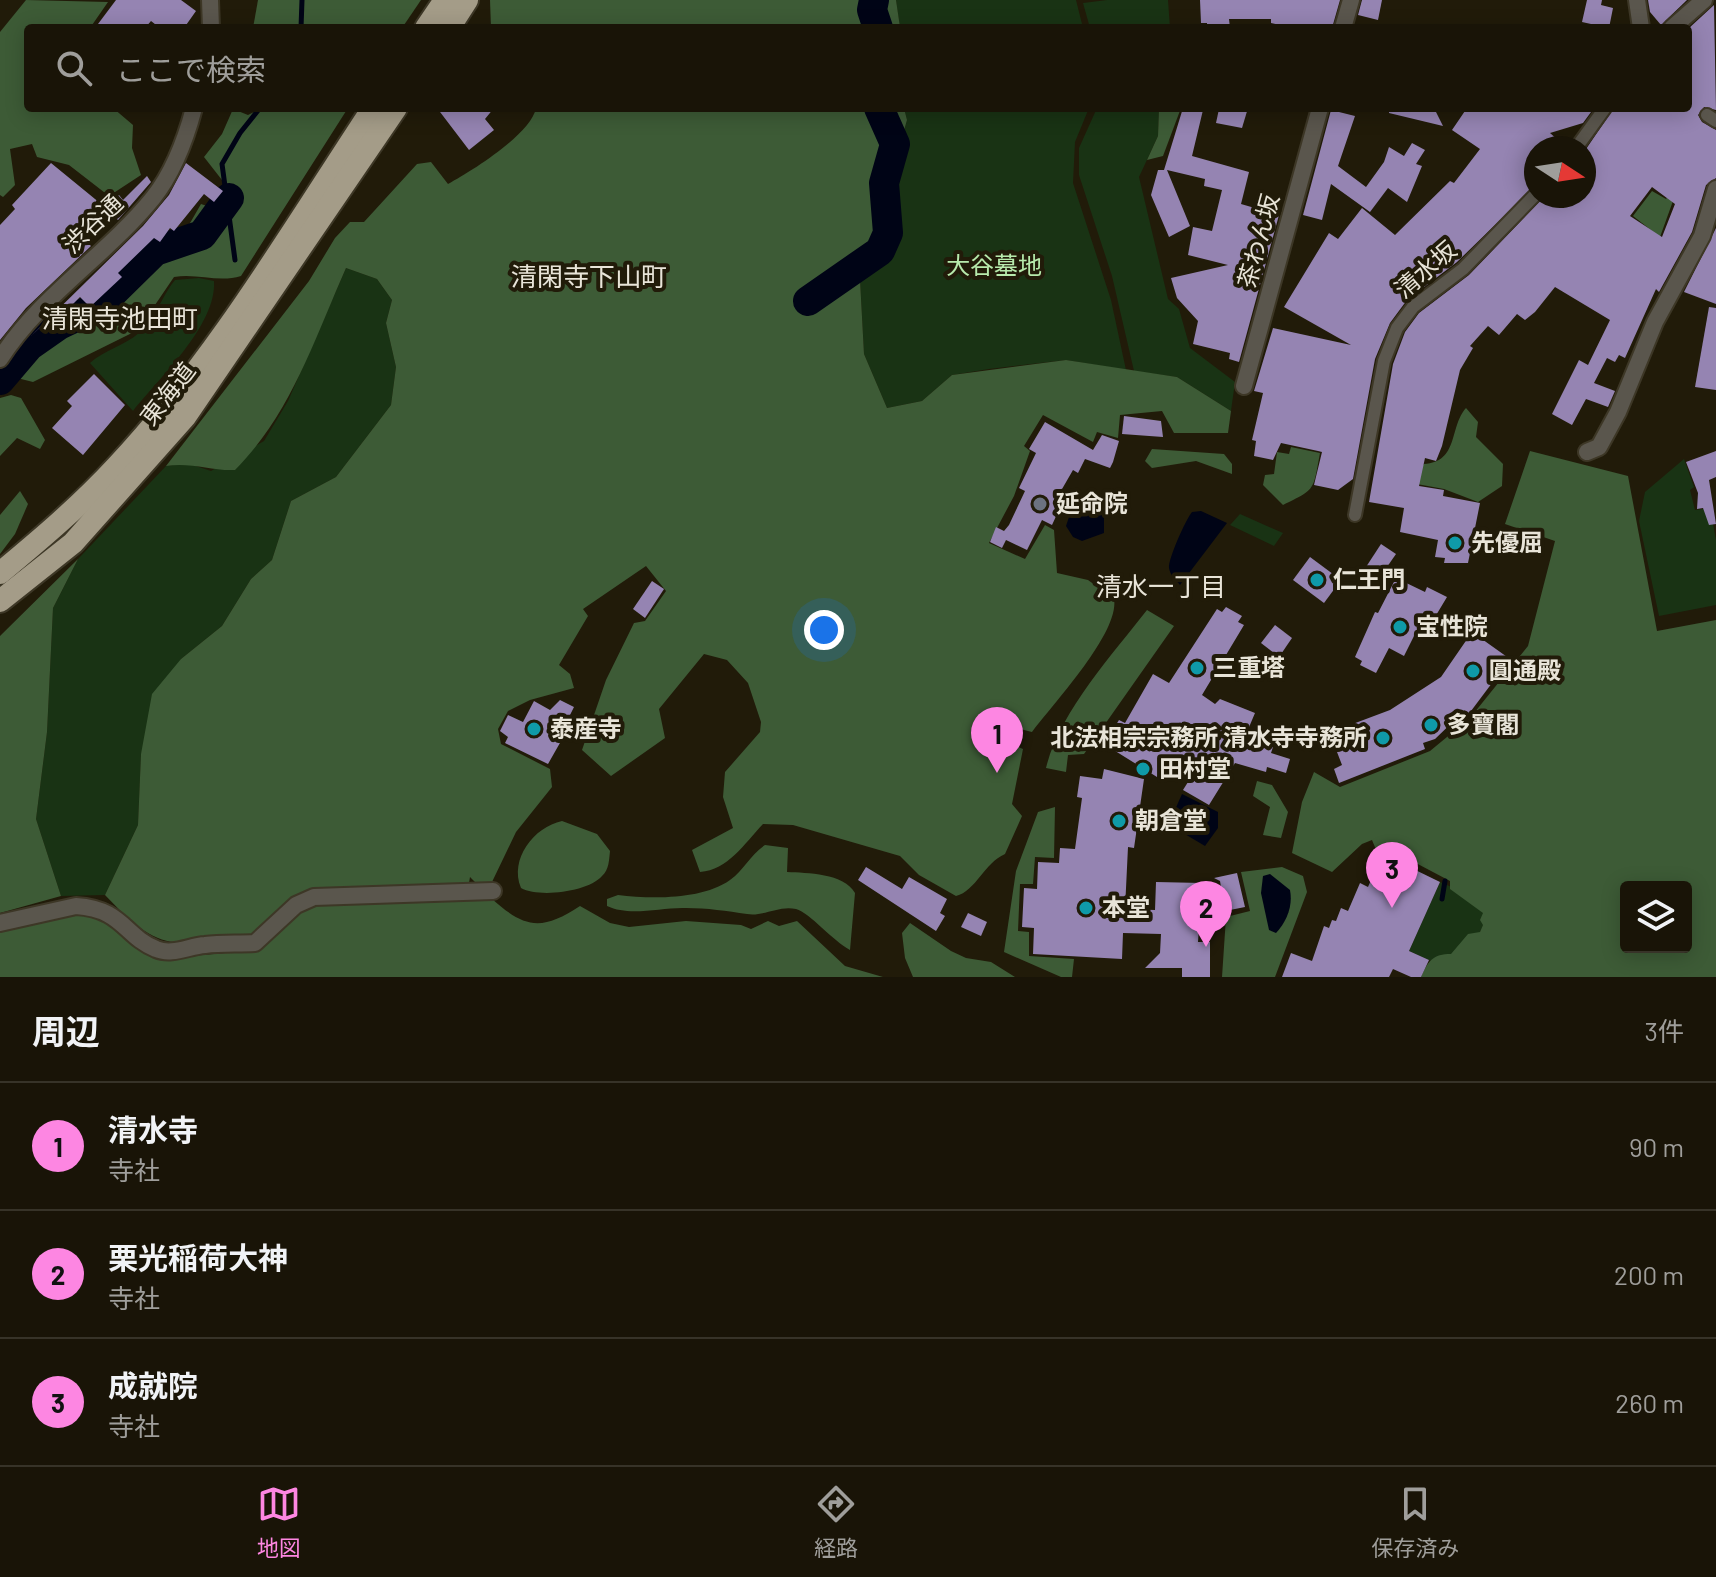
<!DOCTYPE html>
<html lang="ja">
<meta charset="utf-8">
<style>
:root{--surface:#191407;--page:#262115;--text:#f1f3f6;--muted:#9f9e9b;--line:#373328;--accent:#fd86e2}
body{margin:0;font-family:Barlow,"Noto Sans JP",sans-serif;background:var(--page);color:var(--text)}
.controls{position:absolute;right:24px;bottom:24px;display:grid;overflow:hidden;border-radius:8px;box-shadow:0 4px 20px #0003}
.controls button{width:72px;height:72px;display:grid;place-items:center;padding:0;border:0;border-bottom:2px solid var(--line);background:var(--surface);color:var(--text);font:40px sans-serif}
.compass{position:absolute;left:1524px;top:136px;width:72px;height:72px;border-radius:50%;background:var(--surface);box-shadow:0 4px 20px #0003;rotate:102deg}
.you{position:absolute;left:824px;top:630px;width:28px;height:28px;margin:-20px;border:6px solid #fff;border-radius:50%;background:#1a73e8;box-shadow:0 0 0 12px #1a73e833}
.badge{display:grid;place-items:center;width:52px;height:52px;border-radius:50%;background:var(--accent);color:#111;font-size:26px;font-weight:700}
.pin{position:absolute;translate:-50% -66px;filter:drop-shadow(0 2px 4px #0008)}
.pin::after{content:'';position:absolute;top:42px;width:28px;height:24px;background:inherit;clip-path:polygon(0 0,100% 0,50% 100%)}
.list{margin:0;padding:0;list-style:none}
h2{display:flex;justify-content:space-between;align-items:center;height:104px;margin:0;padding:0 32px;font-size:34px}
h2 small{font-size:26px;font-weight:400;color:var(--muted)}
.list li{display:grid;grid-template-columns:52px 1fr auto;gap:24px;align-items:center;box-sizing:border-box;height:128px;padding:0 32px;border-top:2px solid var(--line)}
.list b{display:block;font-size:30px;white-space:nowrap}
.list p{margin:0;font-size:26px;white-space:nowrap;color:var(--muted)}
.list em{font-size:26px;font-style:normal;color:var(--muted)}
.icon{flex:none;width:44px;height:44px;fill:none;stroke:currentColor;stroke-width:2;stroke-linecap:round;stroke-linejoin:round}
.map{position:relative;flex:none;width:1716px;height:977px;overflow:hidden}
.search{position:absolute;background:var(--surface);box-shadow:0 4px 20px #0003;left:24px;right:24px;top:24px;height:88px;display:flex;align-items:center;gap:20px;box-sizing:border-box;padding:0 28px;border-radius:8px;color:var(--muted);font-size:30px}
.sheet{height:488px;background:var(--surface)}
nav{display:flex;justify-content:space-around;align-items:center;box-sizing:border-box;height:112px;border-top:2px solid var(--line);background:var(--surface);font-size:22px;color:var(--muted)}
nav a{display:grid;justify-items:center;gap:4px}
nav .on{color:var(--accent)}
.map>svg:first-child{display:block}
.green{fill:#193314}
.forest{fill:#3d5b36;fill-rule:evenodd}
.water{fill:#000416}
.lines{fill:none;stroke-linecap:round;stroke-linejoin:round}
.stream{stroke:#000416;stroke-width:5}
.river{stroke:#000416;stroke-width:30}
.building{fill:#9584b2;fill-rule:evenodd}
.pedestrian-casing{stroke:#3d3726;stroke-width:16}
.minor-casing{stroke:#3d3726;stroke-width:20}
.trunk-casing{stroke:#3d3726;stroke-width:26}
.pedestrian{stroke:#5a564d;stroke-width:12}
.minor{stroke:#5a564d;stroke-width:16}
.trunk{stroke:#a49c88;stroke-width:22}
.worship-dot{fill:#6b7280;stroke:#211b09;stroke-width:3}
.culture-dot{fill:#0f9aa8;stroke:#211b09;stroke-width:3}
.labels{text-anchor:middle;stroke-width:8;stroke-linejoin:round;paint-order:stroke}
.street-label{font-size:24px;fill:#e8e4d8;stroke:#211b09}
.park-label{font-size:24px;fill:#b7eaac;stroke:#211b09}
.poi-label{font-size:24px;font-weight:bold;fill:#e8e4d8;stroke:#211b09;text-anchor:start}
.neighbourhood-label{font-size:26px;fill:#e8e4d8;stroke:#211b09}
</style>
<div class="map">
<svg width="1716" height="977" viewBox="0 0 1716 977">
<rect width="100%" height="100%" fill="#211b09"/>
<g class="green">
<polygon points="896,0 1076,0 1083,28 900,28"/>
<polygon points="1107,0 1168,0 1170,28 1090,28 1083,3"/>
<polygon points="904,108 1089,108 1075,142 1073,183 1111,300 1126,370 1066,360 989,369 952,375 922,401 887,408 864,354 859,260 895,238 895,162 907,120"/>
<polygon points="1097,108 1159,108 1158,136 1139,177 1168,299 1179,309 1190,348 1235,382 1231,411 1177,377 1134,371 1112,276 1079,175 1079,148"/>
<polygon points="346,268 377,279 392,300 386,323 396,367 391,405 336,477 291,501 272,560 251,579 222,626 181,659 141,754 138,825 105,895 61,896 36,819 47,732 53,608 78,559 166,466 187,463 211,471 264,441 288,401"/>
<path d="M199 278 214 281C217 325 159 378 133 411L90 363C104 350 124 346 139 333 156 319 161 297 175 280Z"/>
<polygon points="1684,459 1694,487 1690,490 1695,510 1710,508 1716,540 1716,605 1659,616 1639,521 1645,492"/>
<polygon points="1240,514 1283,533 1274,546 1230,525"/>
<polygon points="1440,882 1493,905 1460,974 1409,951"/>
</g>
<g class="forest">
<polygon points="26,0 108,2 90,28 28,28 28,108 113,108 133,125 132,148 141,175 109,196 69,165 37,157 32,144 10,149 15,185 3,197 0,195 0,32"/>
<polygon points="258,0 421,0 402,28 253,28"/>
<polygon points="490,0 896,0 900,27 491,28"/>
<path d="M262 108H348L241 276C219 283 197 273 174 277L138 330 33 382 17 378 10 372 65 323 93 313 119 294 141 268 182 237 201 204 219 210 229 189 204 157 222 134 233 109 248 115Z"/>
<path d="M536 108H904L907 120 895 162V238L859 261 864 354 887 408 922 401 952 375 1066 360 1177 377 1231 411 1228 433H1174L1162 411 1120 415 1118 438 1097 432 1093 442 1043 415 1024 446 1030 451 1014 496 989 543 1025 559 1045 525 1054 530 1057 573 1088 580 1114 599C1120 632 1053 704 1032 732L1020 729 1011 744 1023 749 1012 804 1022 816 1005 854C984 863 976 891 956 896L919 875 900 856 793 825 763 824C744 844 728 870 700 872L692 850 733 828 723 797 725 772 760 732 761 722 748 683 727 660 704 654 659 709 665 738 611 776 582 750 606 680 634 623 645 621 666 591 646 566 583 609 588 616 559 665 570 674 574 688 530 700 508 711 498 729 501 744 550 769 552 787 516 832 492 882 477 884 470 877 469 883 311 888C283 901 274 924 249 937 172 944 162 956 105 895L138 825 141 754 152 694 181 659 222 626 251 579 272 560 291 501 336 477 391 405 396 367 386 323 392 300 377 279 346 268C314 340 291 414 235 470 211 471 191 462 166 466L309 281 335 238 350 222H364L417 164 431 162 448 184C472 171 531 134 536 108Z"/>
<polygon points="1159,108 1181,108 1163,156 1147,160 1158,136"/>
<polygon points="1682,176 1660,237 1633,216 1652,191 1666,199"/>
<polygon points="11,395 21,398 45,440 40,449 17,438 0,456 0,398"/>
<path d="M1466 408 1478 422 1476 437 1503 464 1502 486 1478 502 1444 489 1406 482 1424 464C1459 462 1449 427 1466 408Z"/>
<path d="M1291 447 1320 453C1313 491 1316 489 1283 505L1263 485 1265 475 1274 474 1277 452 1289 454Z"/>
<polygon points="1152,449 1224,454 1232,464 1232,474 1196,461 1152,468 1145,461"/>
<path d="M1530 451 1628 476 1657 631 1716 620V977H1421C1428 961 1433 954 1451 954L1468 934 1480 932 1483 925 1480 920 1483 913 1450 889V881L1395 852H1377L1372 840 1362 844 1332 872 1292 853 1302 802 1314 772 1340 787 1430 751 1470 718 1528 646 1555 541 1505 524ZM1626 887H1686V947H1626Z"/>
<polygon points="20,491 28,504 15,534 0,554 0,515"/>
<polygon points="78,559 53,608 47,732 36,819 61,896 0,913 0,636"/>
<path d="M1147 610 1174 626 1084 754 1068 755 1066 772 1046 768C1059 713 1112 655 1147 610Z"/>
<polygon points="1257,781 1272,785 1288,812 1281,838 1263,835 1270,807 1253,796"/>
<polygon points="1055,807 1054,858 1035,857 1033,884 1020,884 1018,931 1029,932 1029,956 1074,959 1072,977 1061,977 1004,952 1016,871 1038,812"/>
<path d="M562 821 597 834 610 851C609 860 609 870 602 876 588 892 539 898 521 888 509 859 534 827 562 821Z"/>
<path d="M765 845 788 848 787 872C807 873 844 873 855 893L850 950C833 941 810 913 796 909 779 905 763 917 747 914 727 911 707 908 686 908 661 907 630 917 607 906V899L618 895C651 899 702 900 730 880 744 870 750 855 765 845Z"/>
<polygon points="1282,867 1303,876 1307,892 1275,977 1222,977 1226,917 1250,911 1241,872"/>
<path d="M491 898C525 929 542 931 580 906L610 923 629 927 686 921 741 925 751 929 768 921 779 926 797 921 845 966 883 977H0V931L75 911 121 928 149 955 169 958 260 950 296 914 316 906Z"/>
<polygon points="910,923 951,951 966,958 991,962 1015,977 913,977 905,958 902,933"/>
</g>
<g class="water">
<polygon points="1086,499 1104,508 1104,533 1082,541 1073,537 1066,526 1074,502"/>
<path d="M1201 511 1227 523 1180 585C1176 580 1170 575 1169 568 1168 559 1186 519 1192 512Z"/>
<polygon points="1182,794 1218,812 1218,828 1205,846 1173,827 1174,812"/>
<path d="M1270 874 1290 890C1293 906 1287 921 1276 933L1269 930 1261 893 1263 876Z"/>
</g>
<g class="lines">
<g class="stream">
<polyline points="301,28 302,0"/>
<polyline points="235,260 222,164 240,133 260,108"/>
<polyline points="1442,899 1445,881"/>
</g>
<g class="river">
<polyline points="874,0 872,10 878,28"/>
<polyline points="808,301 880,251 888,233 884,183 895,144 879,108"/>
<polyline points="0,380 29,346 59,325 99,306 155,251 202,235 229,198"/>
</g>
</g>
<g class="building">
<polygon points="116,0 181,0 196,11 184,28 160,28 151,21 145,28 95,28"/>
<polygon points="1200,0 1340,0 1332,28 1293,28 1271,23 1271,19 1229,19 1230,28 1207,28 1207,23 1201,23"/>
<polygon points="1362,0 1382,0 1378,20 1358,15"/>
<polygon points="1587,0 1602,0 1601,5 1613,8 1609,28 1582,22"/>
<polygon points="1648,0 1687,0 1661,25 1650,12"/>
<path d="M1714 5 1716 110 1704 107 1698 115 1702 122 1716 130V178L1706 185 1692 232 1659 292 1656 289 1625 358 1619 355 1615 362 1607 358 1594 383 1615 391 1608 407 1586 399 1572 425 1552 414 1579 360 1588 365 1610 320 1555 287 1535 312 1525 320 1517 314 1499 335 1488 326 1470 346 1473 348 1460 370 1442 446 1436 461 1425 458 1419 486 1444 490 1443 496 1480 503 1468 563H1444L1445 558 1435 557 1438 540 1400 532 1404 508 1369 502 1393 364 1405 332 1419 313 1469 275 1545 196H1584V152L1614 108H1688V29ZM1652 187 1675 204 1662 237 1630 216Z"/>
<polygon points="437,108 494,108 485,119 494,130 469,150"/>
<polygon points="1183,108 1203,110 1192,156 1249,172 1241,204 1279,215 1239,362 1229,359 1230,353 1193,344 1198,321 1177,298 1171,278 1228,265 1188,255 1193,227 1212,231 1222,190 1204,186 1205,179 1167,170 1190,226 1169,237 1151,195 1158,170 1164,170"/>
<polygon points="1226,108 1248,108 1242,128 1216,123 1219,109"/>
<polygon points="1389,108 1434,108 1443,126 1389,113"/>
<polygon points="1467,108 1594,108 1583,123 1550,133 1567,148 1536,148 1536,185 1457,262 1407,300 1390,323 1375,359 1353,479 1338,490 1314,485 1322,452 1318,451 1281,443 1273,460 1254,456 1256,441 1252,440 1263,393 1254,391 1273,328 1351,345 1284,307 1298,284 1329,233 1338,239 1362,208 1395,235 1450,181 1454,183 1480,149 1452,130"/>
<polygon points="1331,110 1355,116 1338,166 1366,187 1384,162 1389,147 1404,156 1412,143 1425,150 1416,164 1422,166 1407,202 1388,188 1370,212 1331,184 1322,220 1303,215"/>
<polygon points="51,163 106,208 79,234 91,246 26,308 0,340 0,225 15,209 12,205"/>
<polygon points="186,163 223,191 214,202 204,194 174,231 170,228 160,242 154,238 118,273 122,277 90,307 80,297 54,323 50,318 31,336 143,226 169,195"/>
<polygon points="147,176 151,182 118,220 106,208 119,195 123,200"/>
<polygon points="1716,228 1716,304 1684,292"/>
<polygon points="1709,307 1716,308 1716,390 1695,387"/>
<polygon points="94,374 125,405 83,455 52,428 72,406 67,401"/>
<polygon points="1124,416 1161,421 1163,437 1122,434"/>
<polygon points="1045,422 1093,450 1102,435 1119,441 1113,462 1110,468 1085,459 1078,473 1073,470 1058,496 1064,499 1052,525 1042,520 1027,550 1006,540 1002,548 990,542 996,527 1004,531 1009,525 1025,491 1019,488 1036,453 1029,449"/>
<polygon points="1716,451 1716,477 1709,480 1716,524 1709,525 1703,508 1697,509 1698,493 1686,462"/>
<polygon points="1381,544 1396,554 1380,577 1366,567"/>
<polygon points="1310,557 1341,580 1324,603 1293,580"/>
<polygon points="1396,578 1425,592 1427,587 1447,597 1426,632 1418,628 1404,656 1389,648 1376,673 1360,665 1362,661 1355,657 1375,612 1378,613"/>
<polygon points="652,581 664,589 645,618 633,609"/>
<polygon points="1226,607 1242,616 1238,622 1244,625 1202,695 1215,704 1220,699 1255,713 1244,739 1273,747 1271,753 1290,759 1286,773 1267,767 1266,772 1235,763 1209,805 1183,790 1188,782 1162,768 1157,777 1104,744 1119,720 1125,723 1153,674 1169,683 1217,609 1222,612"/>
<polygon points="1275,625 1292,638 1279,657 1261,643"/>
<polygon points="1472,632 1510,659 1468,715 1463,712 1435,739 1423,743 1425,749 1339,783 1334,769 1342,765 1337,752 1342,751 1339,743 1346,740 1342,728 1390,710 1441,677"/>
<polygon points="560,700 574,707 567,721 569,727 548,764 505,743 508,737 500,731 508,715 523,722 534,701 550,710"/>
<polygon points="1104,769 1144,779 1134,848 1128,847 1125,909 1155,910 1156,882 1202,883 1198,942 1210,942 1210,977 1182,977 1182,968 1145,968 1160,953 1161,934 1123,933 1122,959 1033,954 1034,928 1022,927 1024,888 1037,889 1038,862 1059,863 1060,848 1075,849 1082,798 1077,797 1080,776 1102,779"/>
<polygon points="1401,863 1440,882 1409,951 1429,960 1421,977 1411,977 1393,969 1389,977 1282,977 1291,953 1312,961 1324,926 1329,928 1332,920 1336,921 1341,908 1348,911 1360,883 1368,887 1371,880 1390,888"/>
<polygon points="866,867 902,889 909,877 947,899 940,913 945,916 936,931 858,880"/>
<polygon points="1237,873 1245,907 1225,911 1220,881 1214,878"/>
<polygon points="968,913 987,922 981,936 961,927"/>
</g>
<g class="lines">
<defs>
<g id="pedestrian">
<polyline points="1707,115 1716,121"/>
<polyline points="1576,148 1605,108"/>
<polyline points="1355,515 1384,361 1397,328 1413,307 1463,269 1536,194"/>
</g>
<g id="minor">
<polyline points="210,0 211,28"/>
<polyline points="1637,0 1641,28"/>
<polyline points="1343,28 1351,0"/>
<polyline points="1672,28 1704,0"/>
<path d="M0 359C40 296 107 255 153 198 173 173 186 138 194 108"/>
<polyline points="1244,386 1320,108"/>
<polyline points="1587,452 1599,447 1618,412 1655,322 1702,236 1716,189"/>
<path d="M0 923 76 906C123 909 124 936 156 949 172 956 189 946 205 945 221 943 238 944 255 943L296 905 314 897 493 891"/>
</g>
<g id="trunk">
<polyline points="426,28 445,0"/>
<polyline points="449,28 467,0"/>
<path d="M0 573C41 539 81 505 117 466 217 359 293 229 373 108"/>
<polyline points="0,601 73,543 185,417 396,108"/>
</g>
</defs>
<use href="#pedestrian" class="pedestrian-casing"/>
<use href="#minor" class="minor-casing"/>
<use href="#trunk" class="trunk-casing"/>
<use href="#pedestrian" class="pedestrian"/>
<use href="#minor" class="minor"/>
<use href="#trunk" class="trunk"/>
</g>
<circle class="worship-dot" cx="1040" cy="504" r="8"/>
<g class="culture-dot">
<circle cx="1455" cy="543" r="8"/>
<circle cx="1317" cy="580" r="8"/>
<circle cx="1400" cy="627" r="8"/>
<circle cx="1197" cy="668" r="8"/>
<circle cx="1473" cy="671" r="8"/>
<circle cx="1431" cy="725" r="8"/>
<circle cx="534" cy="729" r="8"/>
<circle cx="1383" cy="738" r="8"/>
<circle cx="1143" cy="769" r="8"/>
<circle cx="1119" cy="821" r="8"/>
<circle cx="1086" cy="908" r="8"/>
</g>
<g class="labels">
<g class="street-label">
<text transform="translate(93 224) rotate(-44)" y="8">渋谷通</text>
<text transform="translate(1259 241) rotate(-75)" y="8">茶わん坂</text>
<text transform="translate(1426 270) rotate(-41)" y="8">清水坂</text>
<text transform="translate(168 394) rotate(-52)" y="8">東海道</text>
</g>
<g class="park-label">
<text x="994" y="274">大谷墓地</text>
</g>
<g class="poi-label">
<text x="1056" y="512">延命院</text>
<text x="1471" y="551">先優屈</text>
<text x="1333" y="588">仁王門</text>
<text x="1416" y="635">宝性院</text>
<text x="1213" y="676">三重塔</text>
<text x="1489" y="679">圓通殿</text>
<text x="1447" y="733">多寶閣</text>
<text x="550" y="737">泰産寺</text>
<text x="1367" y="746" text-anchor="end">北法相宗宗務所 清水寺寺務所</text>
<text x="1159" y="777">田村堂</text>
<text x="1135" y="829">朝倉堂</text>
<text x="1102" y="916">本堂</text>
</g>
<g class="neighbourhood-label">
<text x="589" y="286">清閑寺下山町</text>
<text x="120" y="328">清閑寺池田町</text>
<text x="1161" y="596">清水一丁目</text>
</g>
</g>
</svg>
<div class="controls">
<button><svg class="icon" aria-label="layers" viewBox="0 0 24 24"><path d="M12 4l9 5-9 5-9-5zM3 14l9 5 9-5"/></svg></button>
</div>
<svg class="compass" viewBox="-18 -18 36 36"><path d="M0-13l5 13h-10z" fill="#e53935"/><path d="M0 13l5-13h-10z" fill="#9f9e9b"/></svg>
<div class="you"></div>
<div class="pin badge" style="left:997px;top:773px">1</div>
<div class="pin badge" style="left:1206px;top:947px">2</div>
<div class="pin badge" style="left:1392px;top:908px">3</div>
<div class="search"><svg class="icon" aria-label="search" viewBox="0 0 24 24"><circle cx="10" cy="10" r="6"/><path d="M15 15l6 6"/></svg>ここで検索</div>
</div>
<section class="sheet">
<h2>周辺<small>3件</small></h2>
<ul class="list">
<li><span class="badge">1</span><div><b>清水寺</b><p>寺社</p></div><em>90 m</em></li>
<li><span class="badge">2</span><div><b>栗光稲荷大神</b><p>寺社</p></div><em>200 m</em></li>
<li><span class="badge">3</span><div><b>成就院</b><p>寺社</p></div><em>260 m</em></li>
</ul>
</section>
<nav>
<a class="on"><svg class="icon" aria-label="map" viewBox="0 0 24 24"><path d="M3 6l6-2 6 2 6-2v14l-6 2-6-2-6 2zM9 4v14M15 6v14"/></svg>地図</a>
<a><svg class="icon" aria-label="directions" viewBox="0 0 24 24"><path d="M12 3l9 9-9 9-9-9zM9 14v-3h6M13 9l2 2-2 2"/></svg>経路</a>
<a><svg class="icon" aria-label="saved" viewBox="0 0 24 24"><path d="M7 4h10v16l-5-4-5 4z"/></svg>保存済み</a>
</nav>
